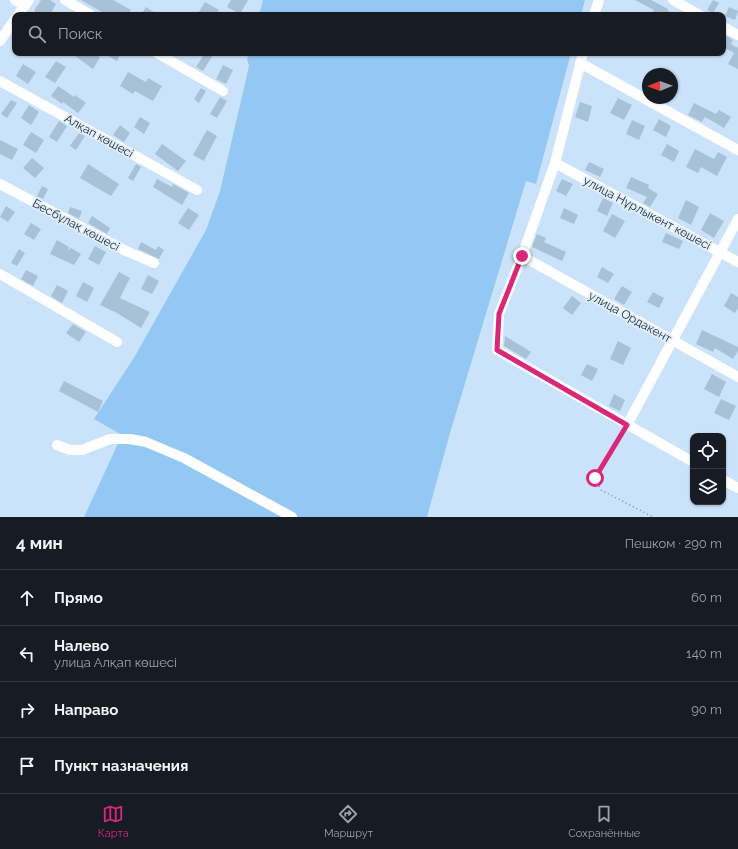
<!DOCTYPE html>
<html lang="ru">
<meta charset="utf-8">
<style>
:root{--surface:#171b24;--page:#20242c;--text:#f1f3f6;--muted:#9ea1a6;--line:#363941;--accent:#db2777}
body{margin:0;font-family:Raleway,sans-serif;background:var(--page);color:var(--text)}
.controls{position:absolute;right:12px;bottom:12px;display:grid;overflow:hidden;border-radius:8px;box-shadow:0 1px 3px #0004}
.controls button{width:36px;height:36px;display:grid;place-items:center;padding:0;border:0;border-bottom:1px solid var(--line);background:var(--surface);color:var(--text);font:20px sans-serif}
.compass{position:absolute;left:642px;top:68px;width:36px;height:36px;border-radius:50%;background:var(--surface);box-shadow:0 1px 3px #0004;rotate:269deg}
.stop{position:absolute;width:12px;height:12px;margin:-9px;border:3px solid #db2777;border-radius:50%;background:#fff}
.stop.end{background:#db2777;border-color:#fff;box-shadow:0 1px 4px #0008}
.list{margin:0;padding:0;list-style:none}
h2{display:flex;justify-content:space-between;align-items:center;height:52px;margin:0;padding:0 16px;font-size:17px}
h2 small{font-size:13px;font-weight:400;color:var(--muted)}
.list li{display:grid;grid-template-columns:26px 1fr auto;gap:12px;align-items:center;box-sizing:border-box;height:56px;padding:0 16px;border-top:1px solid var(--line)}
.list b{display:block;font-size:15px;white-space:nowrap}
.list p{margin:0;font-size:13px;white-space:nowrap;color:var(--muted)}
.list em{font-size:13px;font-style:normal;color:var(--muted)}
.icon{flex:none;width:22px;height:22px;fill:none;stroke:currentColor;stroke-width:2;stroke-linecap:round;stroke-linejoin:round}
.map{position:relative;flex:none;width:738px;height:517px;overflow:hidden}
.search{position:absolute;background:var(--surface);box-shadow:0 1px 3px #0004;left:12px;right:12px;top:12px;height:44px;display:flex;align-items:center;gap:10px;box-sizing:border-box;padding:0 14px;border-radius:8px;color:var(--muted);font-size:15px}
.sheet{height:276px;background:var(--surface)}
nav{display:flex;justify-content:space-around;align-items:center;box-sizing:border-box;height:56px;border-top:1px solid var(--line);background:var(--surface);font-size:11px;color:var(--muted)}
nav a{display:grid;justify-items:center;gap:2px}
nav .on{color:var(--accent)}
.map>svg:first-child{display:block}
.green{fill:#94c8f4}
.building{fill:#a8c1d7}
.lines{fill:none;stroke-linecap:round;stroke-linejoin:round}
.path{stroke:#7c8e9e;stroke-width:1.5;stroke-dasharray:1 3;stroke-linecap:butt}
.minor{stroke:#fff;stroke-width:10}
.route{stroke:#db2777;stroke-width:5}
.labels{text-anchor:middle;stroke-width:3.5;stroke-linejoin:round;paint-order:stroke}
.street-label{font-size:12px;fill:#273139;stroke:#e0effd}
</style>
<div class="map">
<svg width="738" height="517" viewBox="0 0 738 517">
<rect width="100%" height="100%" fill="#cae3fa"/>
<g class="green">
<polygon points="263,0 585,0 581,15 259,15"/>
<polygon points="249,53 571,53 536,184 526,181 450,433 427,517 84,517 122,435 94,419 135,356 206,230 220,191 249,66 247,59"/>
</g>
<g class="building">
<polygon points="41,0 50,0 56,4 50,15 41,15 34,11"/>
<polygon points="81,0 113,0 131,10 128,15 107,15"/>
<polygon points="231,0 248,0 240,14 227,7"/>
<polygon points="635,0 651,0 668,9 667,10 675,15 651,15 654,10"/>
<polygon points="713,0 719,3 713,13 707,10"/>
<polygon points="205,2 219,10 216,15 197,15"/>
<polygon points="146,7 158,15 141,15"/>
<polygon points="729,7 738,11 735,20 725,16"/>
<polygon points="727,36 733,40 731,44 737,48 738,46 738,69 728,64 734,53 723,47"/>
<polygon points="71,53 93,53 100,57 93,69"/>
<polygon points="103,53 121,53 117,61"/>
<polygon points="205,53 213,55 203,71 196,67"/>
<polygon points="56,61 66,67 55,83 45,77"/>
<polygon points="23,64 36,72 28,84 16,76"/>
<polygon points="223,65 233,70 226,84 216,79"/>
<polygon points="128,72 146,82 148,78 162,86 153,101 135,91 133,94 120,86"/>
<polygon points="58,86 74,97 75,95 86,103 78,113 63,102 62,104 51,96"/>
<polygon points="201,88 206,91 199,103 194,99"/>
<polygon points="220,97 227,101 217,118 210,114"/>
<polygon points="618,98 632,105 624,120 610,113"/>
<polygon points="11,100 17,103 7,118 1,114"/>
<polygon points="580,102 592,106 588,122 575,117"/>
<polygon points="694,103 716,114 719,110 731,117 724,128 705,117 702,122 688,115"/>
<polygon points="29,105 39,112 31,125 21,118"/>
<polygon points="140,117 150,123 144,134 134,127"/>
<polygon points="659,119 671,126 666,137 653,130"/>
<polygon points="632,120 645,126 639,140 626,134"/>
<polygon points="59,121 67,126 57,142 49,137"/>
<polygon points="120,125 130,133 124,142 113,135"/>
<polygon points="207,130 217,136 204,161 193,155"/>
<polygon points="31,132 44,140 36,153 23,145"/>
<polygon points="79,133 85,136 76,150 70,146"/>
<polygon points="0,140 18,149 12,160 0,154"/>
<polygon points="162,144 186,161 178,171 155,154"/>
<polygon points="667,144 679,151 674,162 661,155"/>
<polygon points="695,149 714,159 718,152 727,157 717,176 701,167 698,173 686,167"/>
<polygon points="32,158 44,168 35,178 23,168"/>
<polygon points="589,162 604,169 600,177 585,170"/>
<polygon points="88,164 119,184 111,196 80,178"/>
<polygon points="136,164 141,167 133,181 128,178"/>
<polygon points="631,177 649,185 648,188 658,194 650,207 643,203 647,197 626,188"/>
<polygon points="157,179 172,187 173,184 189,193 182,205 153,187"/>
<polygon points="562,179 573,184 566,196 556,191"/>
<polygon points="42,186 48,189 43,199 37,196"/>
<polygon points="603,198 613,203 607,216 597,211"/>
<polygon points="686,200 699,207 691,225 678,218"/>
<polygon points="6,206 15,212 8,222 0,217"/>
<polygon points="70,207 82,211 79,219 68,213"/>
<polygon points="188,208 199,215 189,230 178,223"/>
<polygon points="564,208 578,215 574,224 560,218"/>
<polygon points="710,213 724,221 714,238 701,230"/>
<polygon points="612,214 625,221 615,238 603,231"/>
<polygon points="92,216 110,228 107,234 88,223"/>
<polygon points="31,223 41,229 34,240 24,234"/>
<polygon points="666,233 683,241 679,249 662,242"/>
<polygon points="537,234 546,238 544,242 566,252 562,261 532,247"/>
<polygon points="57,240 69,247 68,250 71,248 81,254 74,265 50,254"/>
<polygon points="141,242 156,250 158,246 164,250 159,259 138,249"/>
<polygon points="95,246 106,252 99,265 88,259"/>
<polygon points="19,249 25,253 17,266 11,263"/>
<polygon points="602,267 614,274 608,283 597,277"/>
<polygon points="26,270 38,276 33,286 21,279"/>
<polygon points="119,272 130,278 120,298 150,312 141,328 117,313 100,305"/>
<polygon points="148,275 159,281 152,294 141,289"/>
<polygon points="83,282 94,288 87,302 76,296"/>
<polygon points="57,285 68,291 62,303 51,296"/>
<polygon points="622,286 632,292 624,305 614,299"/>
<polygon points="653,292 664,298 659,308 647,302"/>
<polygon points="731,293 738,297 738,308 735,313 724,306"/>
<polygon points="572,296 581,303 572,315 563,308"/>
<polygon points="73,324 86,332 79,342 66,333"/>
<polygon points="702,330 738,347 738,351 733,359 715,348 713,352 696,344"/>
<polygon points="505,336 531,352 526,359 504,346"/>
<polygon points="618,341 631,348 623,365 610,359"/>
<polygon points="587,364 598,369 592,381 581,375"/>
<polygon points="712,374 726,382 719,397 704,389"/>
<polygon points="64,381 103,401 98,412 59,391"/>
<polygon points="614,394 625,400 620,411 609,406"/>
<polygon points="721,399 736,406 729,420 714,413"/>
</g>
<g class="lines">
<polyline class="path" points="623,431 595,478 601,490 653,517"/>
<g class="minor">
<polyline points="15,0 25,6"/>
<polyline points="65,0 91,15"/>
<polyline points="673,0 700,15"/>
<polyline points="18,15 29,0"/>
<polyline points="594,15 599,0"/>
<polyline points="723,27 738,35"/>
<polyline points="0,41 15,19"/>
<polyline points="157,53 223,91"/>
<polyline points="583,53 555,163 522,256 499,314 497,350 693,462"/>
<polyline points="580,63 738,150"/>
<polyline points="0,81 197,190"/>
<polyline points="555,163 738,262"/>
<polyline points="0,184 126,251 154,263"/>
<polyline points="522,256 738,377"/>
<polyline points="0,274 117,342"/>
<polyline points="627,425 738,219"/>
<polyline points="57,445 70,450 82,450 110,439 130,439 146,442 184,458 292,517"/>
<polyline points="723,480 738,488"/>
</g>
</g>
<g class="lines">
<polyline class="route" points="522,256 499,314 497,350 627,425 595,478"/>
</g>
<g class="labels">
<g class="street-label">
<text transform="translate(99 136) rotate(29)" y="4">Алқап көшесі</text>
<text transform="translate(647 213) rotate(28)" y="4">улица Нұрлыкент көшесі</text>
<text transform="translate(76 225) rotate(28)" y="4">Бесбұлақ көшесі</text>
<text transform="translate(630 317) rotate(29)" y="4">улица Ордакент</text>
</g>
</g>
</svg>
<div class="controls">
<button><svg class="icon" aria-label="locate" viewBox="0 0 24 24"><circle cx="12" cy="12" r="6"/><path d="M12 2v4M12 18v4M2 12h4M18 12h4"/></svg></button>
<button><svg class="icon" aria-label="layers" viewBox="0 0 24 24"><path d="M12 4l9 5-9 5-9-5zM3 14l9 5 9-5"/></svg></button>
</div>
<svg class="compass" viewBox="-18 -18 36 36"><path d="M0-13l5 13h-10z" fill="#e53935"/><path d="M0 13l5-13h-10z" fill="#9ea1a6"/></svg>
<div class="stop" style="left:595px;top:478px"></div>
<div class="stop end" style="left:522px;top:256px"></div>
<div class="search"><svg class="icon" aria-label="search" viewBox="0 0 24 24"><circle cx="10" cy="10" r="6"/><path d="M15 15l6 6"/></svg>Поиск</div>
</div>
<section class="sheet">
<h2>4 мин<small>Пешком · 290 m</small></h2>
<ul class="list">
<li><svg class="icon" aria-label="ahead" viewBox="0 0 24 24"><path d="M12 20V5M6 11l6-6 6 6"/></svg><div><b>Прямо</b></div><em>60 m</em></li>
<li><svg class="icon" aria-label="left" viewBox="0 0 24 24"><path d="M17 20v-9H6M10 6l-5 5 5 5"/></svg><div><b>Налево</b><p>улица Алқап көшесі</p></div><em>140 m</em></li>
<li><svg class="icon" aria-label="right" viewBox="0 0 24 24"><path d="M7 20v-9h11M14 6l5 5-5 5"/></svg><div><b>Направо</b></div><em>90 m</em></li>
<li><svg class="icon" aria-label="arrive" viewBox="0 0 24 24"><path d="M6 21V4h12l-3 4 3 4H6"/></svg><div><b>Пункт назначения</b></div></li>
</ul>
</section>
<nav>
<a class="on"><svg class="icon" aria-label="map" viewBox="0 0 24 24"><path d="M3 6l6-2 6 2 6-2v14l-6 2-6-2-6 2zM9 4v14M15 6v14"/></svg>Карта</a>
<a><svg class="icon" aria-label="directions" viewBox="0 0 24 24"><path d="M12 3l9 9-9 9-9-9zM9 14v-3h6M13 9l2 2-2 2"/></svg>Маршрут</a>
<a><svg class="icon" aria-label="saved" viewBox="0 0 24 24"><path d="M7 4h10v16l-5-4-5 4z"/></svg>Сохранённые</a>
</nav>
